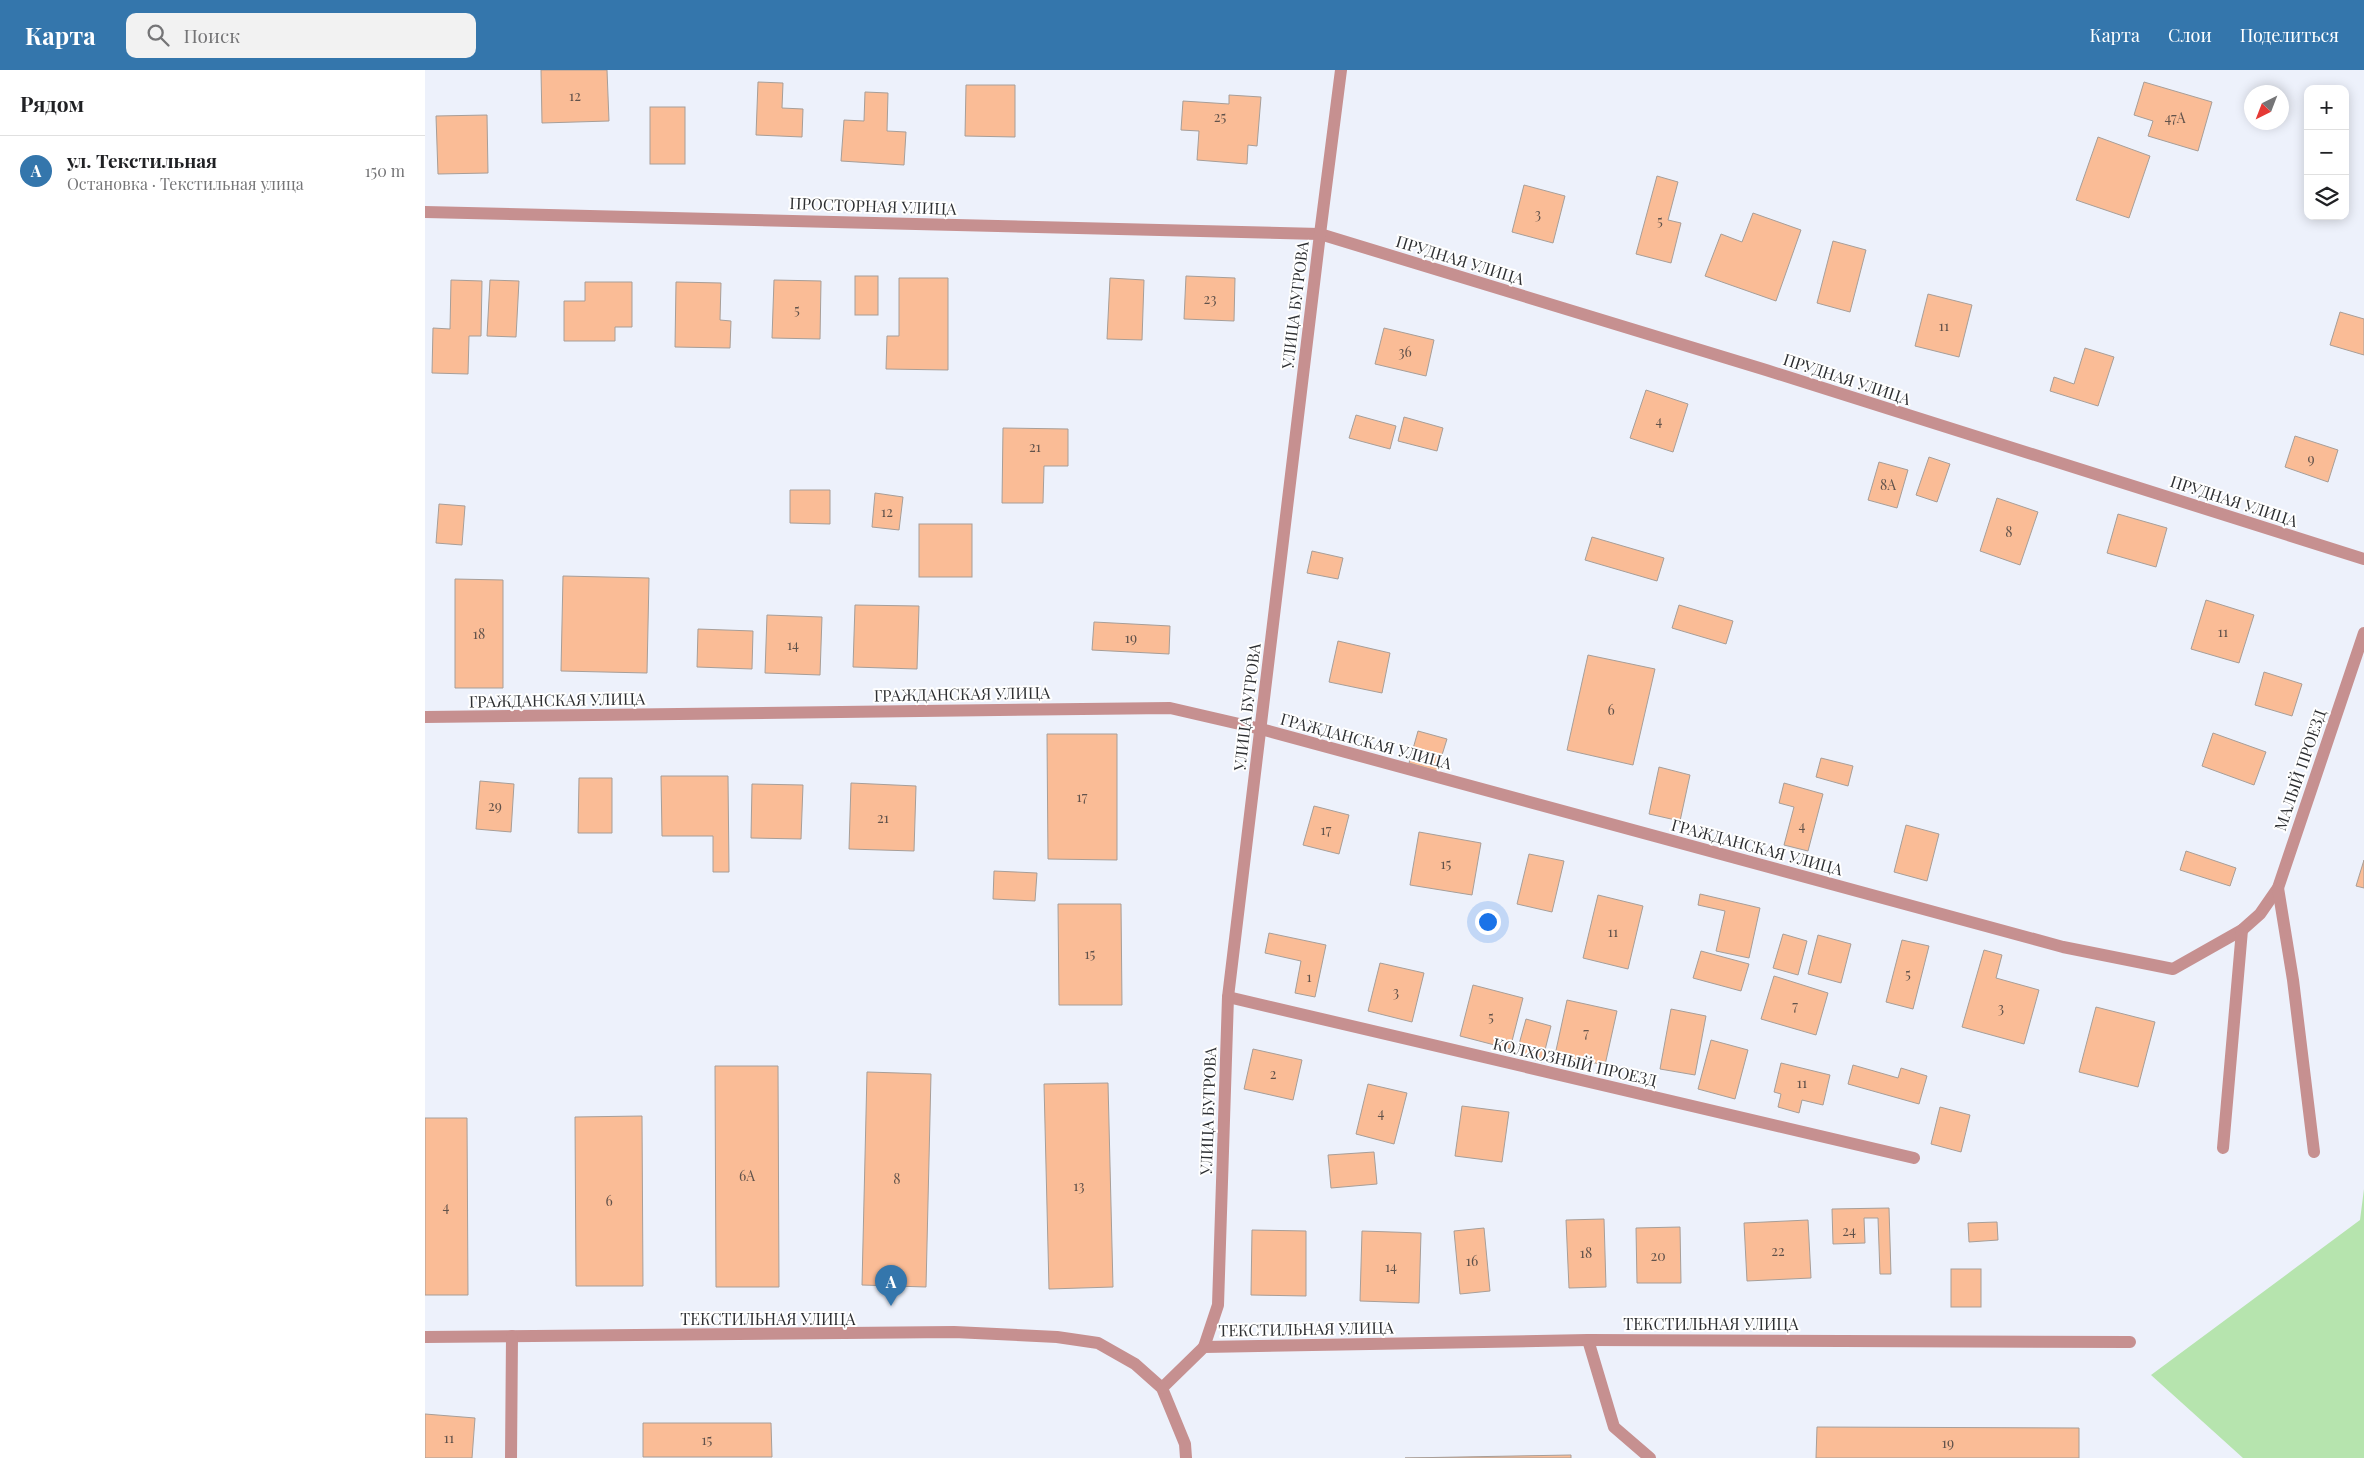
<!DOCTYPE html>
<html lang="ru">
<meta charset="utf-8">
<style>
:root{--surface:#fff;--page:#f2f2f2;--text:#202124;--muted:#757577;--line:#e0e0e0;--accent:#3476ac}
body{margin:0;font-family:"Playfair Display",serif;background:var(--page);color:var(--text)}
.controls{position:absolute;right:15px;top:15px;display:grid;overflow:hidden;border-radius:10px;box-shadow:0 2px 12px #0003}
.controls button{width:45px;height:45px;display:grid;place-items:center;padding:0;border:0;border-bottom:1px solid var(--line);background:var(--surface);color:var(--text);font:25px sans-serif}
.compass{position:absolute;left:1819px;top:15px;width:45px;height:45px;border-radius:50%;background:var(--surface);box-shadow:0 2px 12px #0003;rotate:222deg}
.you{position:absolute;left:1062px;top:851px;width:18px;height:18px;margin:-12px;border:4px solid #fff;border-radius:50%;background:#1a73e8;box-shadow:0 0 0 8px #1a73e833}
.badge{display:grid;place-items:center;width:32px;height:32px;border-radius:50%;background:var(--accent);color:#fff;font-size:16px;font-weight:700}
.pin{position:absolute;translate:-50% -41px;filter:drop-shadow(0 1px 2px #0008)}
.pin::after{content:'';position:absolute;top:26px;width:18px;height:15px;background:inherit;clip-path:polygon(0 0,100% 0,50% 100%)}
.list{margin:0;padding:0;list-style:none}
h2{display:flex;justify-content:space-between;align-items:center;height:65px;margin:0;padding:0 20px;font-size:21px}
h2 small{font-size:16px;font-weight:400;color:var(--muted)}
.list li{display:grid;grid-template-columns:32px 1fr auto;gap:15px;align-items:center;box-sizing:border-box;height:70px;padding:0 20px;border-top:1px solid var(--line)}
.list b{display:block;font-size:19px;white-space:nowrap}
.list p{margin:0;font-size:16px;white-space:nowrap;color:var(--muted)}
.list em{font-size:16px;font-style:normal;color:var(--muted)}
.icon{flex:none;width:28px;height:28px;fill:none;stroke:currentColor;stroke-width:2;stroke-linecap:round;stroke-linejoin:round}
.map{position:relative;flex:none;width:1939px;height:1388px;overflow:hidden}
header{display:flex;align-items:center;gap:30px;box-sizing:border-box;height:70px;padding:0 25px;background:var(--accent);color:#fff}
header strong{font-size:24px}
nav{display:flex;gap:28px;margin-inline-start:auto;font-size:18px}
.search{width:350px;height:45px;background:var(--page);display:flex;align-items:center;gap:12px;box-sizing:border-box;padding:0 18px;border-radius:10px;color:var(--muted);font-size:19px}
main{display:flex}
aside{flex:1;background:var(--surface)}
.map>svg:first-child{display:block}
.green{fill:#b6e4ae}
.building{fill:#fabc96;stroke:#a79e98}
.lines{fill:none;stroke-linecap:round;stroke-linejoin:round}
.minor{stroke:#c69090;stroke-width:12}
.labels{text-anchor:middle;stroke-width:4;stroke-linejoin:round;paint-order:stroke}
.number-label{font-size:14px;fill:#60524b}
.street-label{font-size:16px;fill:#2d2f32;stroke:#fff}
</style>
<header>
<strong>Карта</strong>
<div class="search"><svg class="icon" aria-label="search" viewBox="0 0 24 24"><circle cx="10" cy="10" r="6"/><path d="M15 15l6 6"/></svg>Поиск</div>
<nav><a>Карта</a><a>Слои</a><a>Поделиться</a></nav>
</header>
<main>
<aside>
<h2>Рядом<small></small></h2>
<ul class="list">
<li><span class="badge">A</span><div><b>ул. Текстильная</b><p>Остановка · Текстильная улица</p></div><em>150 m</em></li>
</ul>
</aside>
<div class="map">
<svg width="1939" height="1388" viewBox="0 0 1939 1388">
<rect width="100%" height="100%" fill="#edf1fb"/>
<polygon class="green" points="1939,1119 1939,1388 1818,1388 1726,1305 1935,1150"/>
<g class="building">
<polygon points="116,0 182,0 184,51 117,53"/>
<polygon points="333,12 358,13 357,38 378,39 377,67 331,65"/>
<polygon points="1719,12 1787,32 1773,81 1723,66 1728,51 1709,45"/>
<polygon points="541,15 590,15 590,67 540,66"/>
<polygon points="440,22 463,23 462,61 481,62 479,95 416,91 419,50 439,51"/>
<polygon points="804,25 836,27 832,76 823,75 822,94 772,90 774,61 756,60 758,31 804,34"/>
<rect x="225" y="37" width="35" height="57"/>
<polygon points="62,45 63,103 13,104 11,46"/>
<polygon points="1673,67 1725,86 1704,148 1651,130"/>
<polygon points="1232,106 1253,112 1243,150 1256,153 1246,193 1211,184"/>
<polygon points="1099,115 1140,126 1128,173 1087,162"/>
<polygon points="1328,143 1376,160 1351,231 1280,206 1296,164 1317,172"/>
<polygon points="1408,171 1441,180 1425,242 1392,233"/>
<rect x="430" y="206" width="23" height="39"/>
<polygon points="761,206 810,208 809,251 759,249"/>
<polygon points="474,208 523,208 523,300 461,299 462,266 474,266"/>
<polygon points="685,208 719,210 717,270 682,269"/>
<polygon points="26,210 57,211 56,266 44,266 43,304 7,303 8,258 25,259"/>
<polygon points="65,210 94,211 91,267 62,266"/>
<polygon points="349,210 396,211 395,269 347,268"/>
<polygon points="160,212 207,212 207,257 190,257 190,271 139,271 139,231 160,231"/>
<polygon points="251,212 296,213 295,250 306,251 305,278 250,277"/>
<polygon points="1503,224 1547,235 1534,287 1490,276"/>
<polygon points="1915,242 1939,249 1939,285 1905,275"/>
<polygon points="959,258 1009,270 1001,306 950,294"/>
<polygon points="1660,278 1689,287 1673,336 1625,321 1629,307 1649,314"/>
<polygon points="1221,320 1263,334 1248,382 1205,368"/>
<polygon points="931,345 971,356 965,379 924,368"/>
<polygon points="979,347 1018,358 1012,381 973,371"/>
<polygon points="578,358 643,359 643,396 619,396 618,433 577,433"/>
<polygon points="1870,366 1913,380 1903,412 1860,397"/>
<polygon points="1504,387 1525,394 1512,432 1491,425"/>
<polygon points="1454,392 1483,400 1472,438 1443,430"/>
<polygon points="365,420 405,420 405,454 365,453"/>
<polygon points="450,423 478,427 474,460 447,457"/>
<polygon points="1572,428 1613,442 1595,495 1555,481"/>
<polygon points="14,434 40,436 37,475 11,473"/>
<polygon points="1693,444 1742,458 1731,497 1682,483"/>
<rect x="494" y="454" width="53" height="53"/>
<polygon points="1167,467 1239,488 1232,511 1160,490"/>
<polygon points="887,481 918,488 913,509 882,503"/>
<polygon points="138,506 224,508 222,603 136,601"/>
<polygon points="30,509 78,510 78,618 30,618"/>
<polygon points="1781,530 1829,545 1814,593 1766,579"/>
<polygon points="430,535 494,536 492,599 428,597"/>
<polygon points="1254,535 1308,551 1301,574 1247,558"/>
<polygon points="342,545 397,547 395,605 340,603"/>
<polygon points="669,552 745,556 744,584 667,580"/>
<polygon points="273,559 328,561 327,599 272,597"/>
<polygon points="913,571 965,583 957,623 904,612"/>
<polygon points="1163,585 1230,599 1208,695 1142,680"/>
<polygon points="1839,602 1877,614 1867,646 1830,635"/>
<polygon points="993,661 1022,669 1012,701 984,693"/>
<polygon points="1788,663 1841,682 1829,715 1777,696"/>
<polygon points="622,664 692,664 692,790 623,789"/>
<polygon points="1396,688 1428,696 1423,716 1391,707"/>
<polygon points="1234,697 1265,705 1255,751 1224,744"/>
<polygon points="236,706 303,706 304,802 288,802 288,766 237,766"/>
<polygon points="154,708 187,708 187,763 153,763"/>
<polygon points="55,711 89,714 86,762 51,759"/>
<polygon points="426,713 491,716 489,781 424,779"/>
<polygon points="1359,713 1398,724 1383,781 1359,775 1369,737 1354,733"/>
<polygon points="327,714 378,715 376,769 326,768"/>
<polygon points="889,736 924,745 914,784 878,775"/>
<polygon points="1481,755 1514,764 1502,811 1469,802"/>
<polygon points="994,762 1056,773 1047,825 985,815"/>
<polygon points="1761,781 1811,798 1805,816 1755,800"/>
<polygon points="1104,784 1139,791 1127,842 1092,834"/>
<polygon points="1939,790 1939,818 1931,816"/>
<polygon points="569,801 612,803 610,831 568,829"/>
<polygon points="1275,824 1335,838 1324,888 1291,881 1300,841 1273,835"/>
<polygon points="1173,825 1218,836 1203,899 1158,888"/>
<polygon points="633,834 696,834 697,935 634,935"/>
<polygon points="844,863 901,875 890,927 870,923 876,891 840,883"/>
<polygon points="1358,864 1382,871 1373,905 1348,898"/>
<polygon points="1393,865 1426,874 1416,913 1383,904"/>
<polygon points="1477,870 1504,876 1488,939 1461,932"/>
<polygon points="1559,880 1577,885 1571,908 1614,920 1599,974 1537,957"/>
<polygon points="1276,881 1324,894 1316,921 1268,908"/>
<polygon points="955,893 999,903 987,952 943,941"/>
<polygon points="1349,906 1403,923 1391,965 1336,949"/>
<polygon points="1048,915 1098,928 1085,979 1035,966"/>
<polygon points="1142,930 1192,941 1180,995 1130,985"/>
<polygon points="1671,937 1730,952 1713,1017 1654,1002"/>
<polygon points="1246,939 1281,946 1270,1005 1235,999"/>
<polygon points="1101,949 1126,956 1117,992 1091,985"/>
<polygon points="1286,970 1323,980 1310,1029 1273,1019"/>
<polygon points="828,979 877,990 868,1030 819,1019"/>
<polygon points="1356,993 1405,1005 1398,1035 1377,1030 1374,1043 1353,1037 1356,1024 1349,1022"/>
<polygon points="1428,995 1473,1008 1476,998 1502,1006 1494,1034 1423,1014"/>
<polygon points="290,996 353,996 354,1217 291,1217"/>
<polygon points="442,1002 506,1004 501,1217 437,1215"/>
<polygon points="683,1013 688,1217 624,1219 619,1014"/>
<polygon points="943,1014 982,1023 969,1074 931,1064"/>
<polygon points="1037,1036 1084,1042 1077,1092 1030,1086"/>
<polygon points="1515,1037 1545,1045 1536,1082 1506,1074"/>
<polygon points="217,1046 218,1216 151,1216 150,1047"/>
<polygon points="0,1048 42,1048 43,1225 0,1225"/>
<polygon points="949,1082 952,1114 906,1118 903,1085"/>
<polygon points="1464,1138 1466,1204 1455,1204 1453,1148 1439,1148 1440,1173 1408,1174 1407,1139"/>
<polygon points="1179,1149 1181,1217 1144,1218 1141,1150"/>
<polygon points="1383,1150 1386,1208 1322,1211 1319,1153"/>
<polygon points="1572,1152 1573,1170 1544,1172 1543,1153"/>
<polygon points="1255,1157 1256,1213 1212,1213 1211,1158"/>
<polygon points="1059,1158 1065,1221 1035,1224 1029,1161"/>
<polygon points="827,1160 881,1161 881,1226 826,1225"/>
<polygon points="937,1161 996,1163 994,1233 935,1231"/>
<rect x="1526" y="1199" width="30" height="38"/>
<polygon points="0,1344 50,1348 47,1388 0,1388"/>
<polygon points="218,1353 346,1353 347,1387 218,1387"/>
<polygon points="1392,1357 1654,1358 1654,1388 1391,1388"/>
<polygon points="1146,1385 1146,1388 980,1388"/>
</g>
<g class="lines">
<g class="minor">
<polyline points="0,142 895,164 1341,300 1939,489"/>
<polyline points="0,647 745,638 836,659 1638,877 1748,899 1817,860 1835,844 1853,818 1939,563"/>
<polyline points="1853,818 1868,910 1889,1082"/>
<polyline points="803,927 1489,1088"/>
<polyline points="1798,1078 1817,860"/>
<polyline points="0,1267 529,1262 632,1267 673,1273 710,1294 737,1318 760,1374 761,1388"/>
<polyline points="1163,1270 1189,1357 1225,1388"/>
<polyline points="779,1277 793,1235 803,927 895,164 916,0"/>
<polyline points="737,1318 779,1277 1163,1270 1705,1272"/>
<polyline points="86,1388 87,1266"/>
</g>
</g>
<g class="labels">
<g class="number-label">
<text x="150" y="31">12</text>
<text x="795" y="52">25</text>
<text x="1750" y="53">47А</text>
<text x="1113" y="149">3</text>
<text x="1235" y="156">5</text>
<text x="785" y="234">23</text>
<text x="372" y="245">5</text>
<text x="1519" y="261">11</text>
<text x="980" y="287">36</text>
<text x="1234" y="356">4</text>
<text x="610" y="382">21</text>
<text x="1886" y="394">9</text>
<text x="1463" y="420">8А</text>
<text x="462" y="447">12</text>
<text x="1584" y="467">8</text>
<text x="1798" y="567">11</text>
<text x="54" y="569">18</text>
<text x="706" y="573">19</text>
<text x="368" y="580">14</text>
<text x="1186" y="645">6</text>
<text x="657" y="732">17</text>
<text x="70" y="741">29</text>
<text x="458" y="753">21</text>
<text x="1377" y="761">4</text>
<text x="901" y="765">17</text>
<text x="1021" y="799">15</text>
<text x="1188" y="867">11</text>
<text x="665" y="889">15</text>
<text x="1483" y="909">5</text>
<text x="884" y="912">1</text>
<text x="971" y="927">3</text>
<text x="1370" y="941">7</text>
<text x="1576" y="943">3</text>
<text x="1066" y="952">5</text>
<text x="1161" y="968">7</text>
<text x="848" y="1009">2</text>
<text x="1377" y="1018">11</text>
<text x="956" y="1048">4</text>
<text x="322" y="1111">6А</text>
<text x="472" y="1114">8</text>
<text x="654" y="1121">13</text>
<text x="184" y="1136">6</text>
<text x="21" y="1142">4</text>
<text x="1424" y="1166">24</text>
<text x="1353" y="1186">22</text>
<text x="1161" y="1188">18</text>
<text x="1233" y="1191">20</text>
<text x="1047" y="1196">16</text>
<text x="966" y="1202">14</text>
<text x="24" y="1373">11</text>
<text x="282" y="1375">15</text>
<text x="1523" y="1378">19</text>
</g>
<g class="street-label">
<text transform="translate(448 136) rotate(2)" y="6">ПРОСТОРНАЯ УЛИЦА</text>
<text transform="translate(1035 190) rotate(17)" y="6">ПРУДНАЯ УЛИЦА</text>
<text transform="translate(870 235) rotate(-83)" y="6">УЛИЦА БУГРОВА</text>
<text transform="translate(1422 309) rotate(18)" y="6">ПРУДНАЯ УЛИЦА</text>
<text transform="translate(1809 431) rotate(18)" y="6">ПРУДНАЯ УЛИЦА</text>
<text transform="translate(537 624) rotate(-1)" y="6">ГРАЖДАНСКАЯ УЛИЦА</text>
<text transform="translate(132 630) rotate(-1)" y="6">ГРАЖДАНСКАЯ УЛИЦА</text>
<text transform="translate(822 637) rotate(-83)" y="6">УЛИЦА БУГРОВА</text>
<text transform="translate(941 671) rotate(15)" y="6">ГРАЖДАНСКАЯ УЛИЦА</text>
<text transform="translate(1875 700) rotate(-71)" y="6">МАЛЫЙ ПРОЕЗД</text>
<text transform="translate(1332 777) rotate(15)" y="6">ГРАЖДАНСКАЯ УЛИЦА</text>
<text transform="translate(1150 992) rotate(13)" y="6">КОЛХОЗНЫЙ ПРОЕЗД</text>
<text transform="translate(783 1041) rotate(-88)" y="6">УЛИЦА БУГРОВА</text>
<text x="343" y="1255">ТЕКСТИЛЬНАЯ УЛИЦА</text>
<text x="1286" y="1260">ТЕКСТИЛЬНАЯ УЛИЦА</text>
<text transform="translate(881 1259) rotate(-1)" y="6">ТЕКСТИЛЬНАЯ УЛИЦА</text>
</g>
</g>
</svg>
<div class="controls">
<button>+</button>
<button>−</button>
<button><svg class="icon" aria-label="layers" viewBox="0 0 24 24"><path d="M12 4l9 5-9 5-9-5zM3 14l9 5 9-5"/></svg></button>
</div>
<svg class="compass" viewBox="-18 -18 36 36"><path d="M0-13l5 13h-10z" fill="#e53935"/><path d="M0 13l5-13h-10z" fill="#757577"/></svg>
<div class="you"></div>
<div class="pin badge" style="left:466px;top:1236px">A</div>
</div>
</main>
